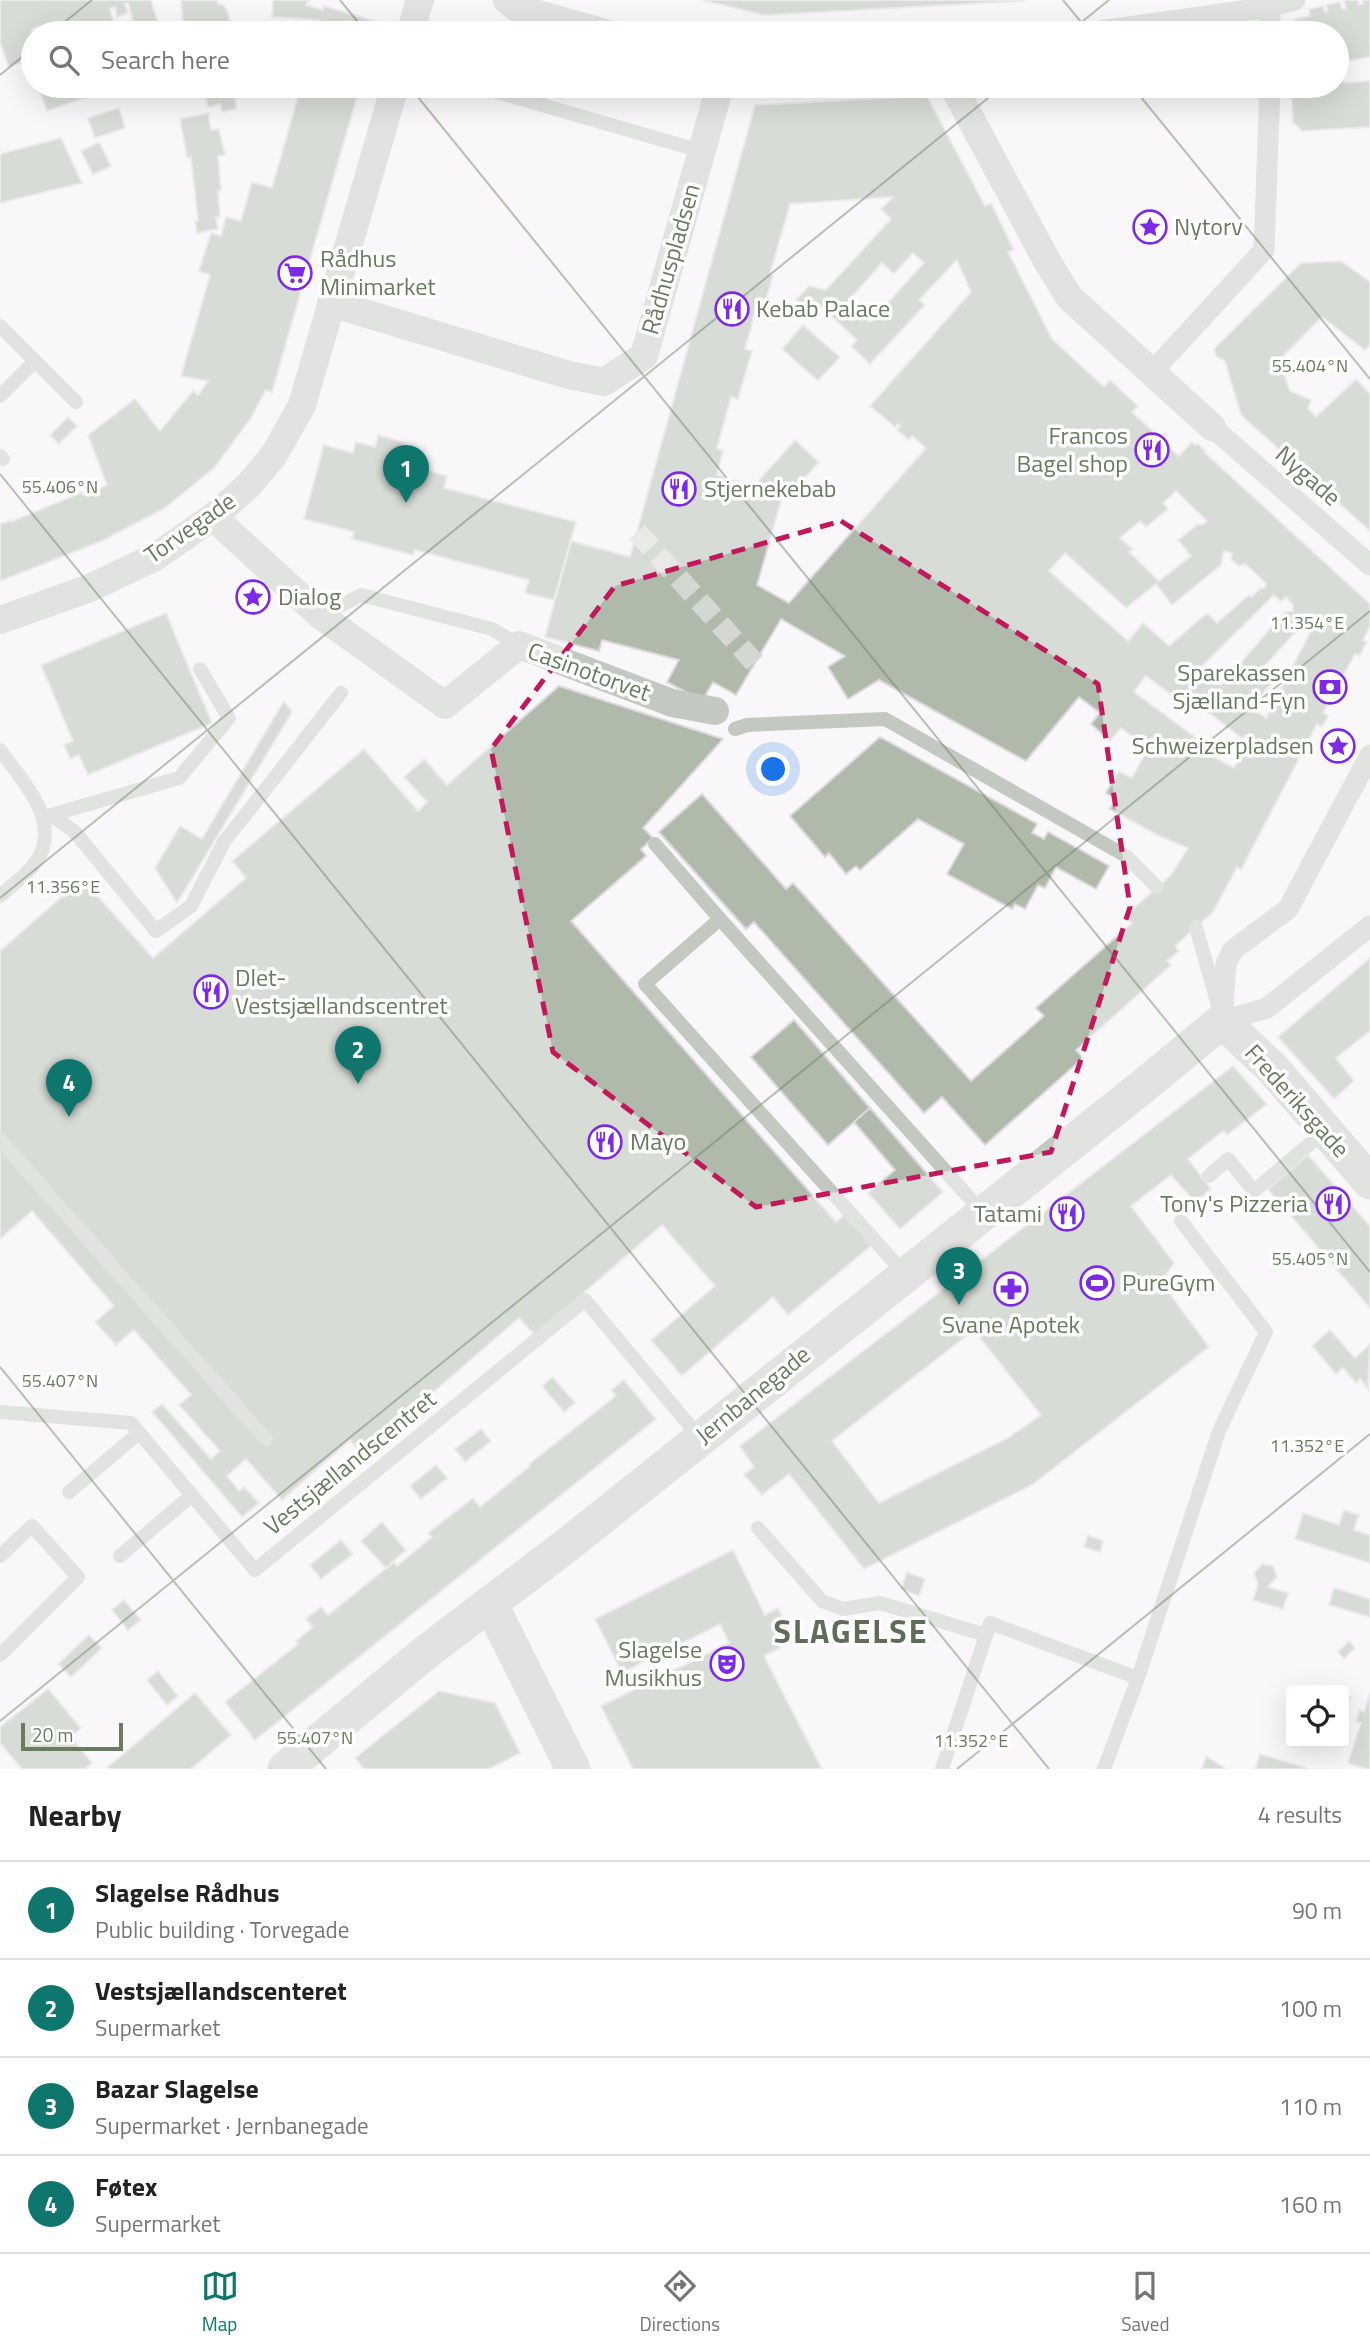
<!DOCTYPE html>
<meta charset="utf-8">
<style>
:root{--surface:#fff;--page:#f2f2f2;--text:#222;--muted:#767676;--line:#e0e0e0;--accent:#0f766e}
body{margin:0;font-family:"Titillium Web",sans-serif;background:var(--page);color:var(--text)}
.controls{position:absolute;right:21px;bottom:21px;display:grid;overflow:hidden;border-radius:7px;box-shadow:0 7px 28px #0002}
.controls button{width:63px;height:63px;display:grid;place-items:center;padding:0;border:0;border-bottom:2px solid var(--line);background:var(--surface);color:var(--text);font:35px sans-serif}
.scale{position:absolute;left:21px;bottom:18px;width:102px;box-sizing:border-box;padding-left:7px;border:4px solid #697c5e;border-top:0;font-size:19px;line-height:24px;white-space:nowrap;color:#697c5e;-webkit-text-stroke:5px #fff;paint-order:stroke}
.you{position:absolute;left:774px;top:770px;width:24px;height:24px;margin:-18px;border:5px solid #fff;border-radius:50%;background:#1a73e8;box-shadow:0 0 0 10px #1a73e833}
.badge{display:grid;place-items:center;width:46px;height:46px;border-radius:50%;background:var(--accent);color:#fff;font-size:23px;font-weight:700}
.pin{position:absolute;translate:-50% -58px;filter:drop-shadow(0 2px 4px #0008)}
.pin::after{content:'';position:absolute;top:37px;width:24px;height:21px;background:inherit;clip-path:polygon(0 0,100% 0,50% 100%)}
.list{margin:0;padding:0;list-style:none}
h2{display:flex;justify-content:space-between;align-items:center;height:91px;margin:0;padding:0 28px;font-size:30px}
h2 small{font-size:23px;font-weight:400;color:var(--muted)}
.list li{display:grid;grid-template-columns:46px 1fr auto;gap:21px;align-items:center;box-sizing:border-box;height:98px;padding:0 28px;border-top:2px solid var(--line)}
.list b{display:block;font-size:26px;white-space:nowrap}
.list p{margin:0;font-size:23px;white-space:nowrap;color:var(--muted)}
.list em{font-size:23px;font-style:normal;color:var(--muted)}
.icon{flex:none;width:38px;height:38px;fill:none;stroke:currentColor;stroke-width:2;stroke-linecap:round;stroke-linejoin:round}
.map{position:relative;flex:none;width:1370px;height:1769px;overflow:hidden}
.search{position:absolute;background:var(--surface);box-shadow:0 7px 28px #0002;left:21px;right:21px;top:21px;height:77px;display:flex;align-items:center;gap:18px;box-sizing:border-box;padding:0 24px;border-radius:38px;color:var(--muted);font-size:26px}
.sheet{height:483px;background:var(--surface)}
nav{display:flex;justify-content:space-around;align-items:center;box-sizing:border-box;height:98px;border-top:2px solid var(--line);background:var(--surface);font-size:19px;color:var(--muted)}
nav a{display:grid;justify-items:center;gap:4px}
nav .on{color:var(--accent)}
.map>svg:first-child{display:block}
.building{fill:#b0baab;stroke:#dbd9db;stroke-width:2;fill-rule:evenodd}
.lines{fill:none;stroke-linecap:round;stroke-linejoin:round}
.pedestrian-tunnel{stroke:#d5d8d2;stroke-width:21;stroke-dasharray:21 10;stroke-linecap:butt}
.service{stroke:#c3c9c0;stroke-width:14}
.pedestrian{stroke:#c3c9c0;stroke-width:21}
.minor{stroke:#c3c9c0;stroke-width:28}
.tertiary{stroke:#c3c9c0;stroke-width:35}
.marked{fill:none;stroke:#c2185b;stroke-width:5;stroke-dasharray:14 9;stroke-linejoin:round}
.ticks{fill:none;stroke:#697c5e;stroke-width:2;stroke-opacity:0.45}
.labels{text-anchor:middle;stroke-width:7;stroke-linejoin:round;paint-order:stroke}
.poi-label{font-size:24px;fill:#697c5e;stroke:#fff;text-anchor:start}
.street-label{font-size:24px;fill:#697c5e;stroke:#fff}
.district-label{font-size:32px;font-weight:bold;letter-spacing:2px;fill:#5e6d56;stroke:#fff}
.ticks-label{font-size:18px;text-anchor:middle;fill:#697c5e;stroke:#fff;stroke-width:7;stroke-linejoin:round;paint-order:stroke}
</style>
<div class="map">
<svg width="1370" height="1769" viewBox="0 0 1370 1769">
<rect width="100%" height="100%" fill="#f9f7f9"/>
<g class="building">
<polygon points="0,0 151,0 161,33 137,33 128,3 125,4 128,13 117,17 115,7 110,9 117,33 94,33 91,23 61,32 57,22 32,29 33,72 29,60 9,67 0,43"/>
<polygon points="181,0 217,0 218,4 224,5 229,15 230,33 184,33"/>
<polygon points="273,0 311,0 307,1 306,5 323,10 324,6 378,22 375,33 316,33 320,20 272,17"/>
<polygon points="702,0 1024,0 1024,1 764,15"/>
<polygon points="1344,0 1358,0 1359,4 1363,4 1362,0 1370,0 1370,57 1342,62 1344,83 1370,81 1370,127 1302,131 1293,122 1291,86 1337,86 1337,33 1289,33 1296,19 1310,16 1309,9 1323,6 1325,12 1328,11 1326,5 1340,2 1342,9 1346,8"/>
<polygon points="38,86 80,86 84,98 47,111"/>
<polygon points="203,86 234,86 236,109 222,112 220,104 208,107"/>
<polygon points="301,86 360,86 272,392 266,390 251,418 214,468 165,508 102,541 0,581 0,524 11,520 11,522 82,492 83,495 107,485 88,435 135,399 160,431 193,391 198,395 208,381 181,376 210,275 199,271 211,233 221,236 226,217 241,221 252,182 272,188"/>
<path d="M927 96 985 206 991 203 1014 250 1008 252 1052 339 1104 387 1110 380 1138 406 1132 412 1179 456 1192 442 1195 445 1198 444 1206 451 1204 452 1370 604V626L1363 640 1367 642 1359 656 1355 654 1323 713 1328 716 1322 727 1317 724 1241 870 1237 867 1213 912 1175 946 1179 951 1167 961 1171 965 1076 1050 1083 1058 985 1145 942 1097 924 1113 754 922 746 929 659 832 702 794 786 889 793 883 971 1081 1044 1016 1036 1008 1132 923 1125 916 1171 875 1188 848 1157 835 1110 809 1116 799 1106 793 1119 771 1132 778 1148 748 1121 728 1110 741 1091 724 1100 713 1079 697 1026 761 879 680 848 699 828 667 845 656 781 619 736 695 713 682 702 701 667 682 679 660 602 640 599 651 545 637 571 541 630 557 755 105ZM893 197 881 209 891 219 826 290 809 286 796 300 807 310 815 301 857 340 851 346 870 364 925 305 919 300 957 260 971 292 870 406 895 427 898 424 900 426 897 430 909 440 912 436 926 448 789 603 757 585 783 494 789 496 819 462 795 440 754 486 717 475 723 451 717 448 731 397 738 399 752 351 745 349 759 298 766 300 773 276 770 274 790 204ZM913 253 924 263 870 322 848 301 882 263 894 274ZM1176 491 1207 521 1202 525 1198 524 1178 540 1191 556 1159 581 1129 552 1132 549 1120 538 1140 521 1146 527 1168 509 1163 503ZM1224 551 1232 553 1231 559 1239 566 1245 564 1266 583 1265 588H1261L1251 597 1249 595 1217 623 1207 613 1169 646 1143 623 1128 641 1049 571 1065 553 1126 608 1156 584 1172 605 1221 565ZM1274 595 1281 602 1286 597 1293 605V611L1285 612 1221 685 1212 677 1210 679 1198 670ZM1301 626 1310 633 1266 718 1251 707 1272 683 1259 672ZM1146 676 1190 708 1195 702 1243 739 1245 735 1248 737 1234 768 1199 749 1203 743 1134 692Z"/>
<polygon points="119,108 125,128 95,138 88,118"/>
<polygon points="208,113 211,130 219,129 225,155 218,156 221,190 218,191 220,217 216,217 218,229 197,233 195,221 198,221 191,157 187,158 180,119"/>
<polygon points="61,138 82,183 0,203 0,154"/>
<polygon points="99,142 111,166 93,175 81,151"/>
<polygon points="1341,261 1370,282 1370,345 1365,350 1322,317 1279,360 1290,391 1311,400 1308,408 1316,417 1356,379 1370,394 1370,531 1241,415 1225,361 1216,356 1214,349 1301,263"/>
<polygon points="803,325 840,357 818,381 782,349"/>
<polygon points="68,417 77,426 59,444 50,435"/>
<polygon points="378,435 406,443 399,447 411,466 447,476 444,488 576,522 554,600 525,593 529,580 415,550 413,555 352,539 354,532 304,519 324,445 353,453 356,442 375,447"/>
<polygon points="166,613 212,723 88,775 79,755 70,759 64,745 73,741 41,665"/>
<polygon points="559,686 723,739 643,828 653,838 641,849 646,856 571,921 836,1222 844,1215 872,1245 788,1315 773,1297 682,1376 651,1340 715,1286 662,1225 535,1335 519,1318 362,1454 350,1440 282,1500 246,1459 227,1476 239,1491 244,1487 259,1503 242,1517 152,1412 162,1404 211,1459 220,1451 179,1405 191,1395 134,1330 116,1345 95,1322 114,1306 32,1211 0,1239 0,951 82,879 153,958 246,878 232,861 364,749 418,811 427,802 404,777 424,759 447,785"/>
<polygon points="284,701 292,712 177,903 155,868 180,826 202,839"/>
<polygon points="880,737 1037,824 1032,833 1044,839 1048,832 1109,866 1096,889 1056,867 1045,888 1038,885 1025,909 1015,904 1012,909 947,874 964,844 918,819 860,870 856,866 846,874 829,853 825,857 790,816"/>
<polygon points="1370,958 1370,1031 1336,1058 1354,1081 1334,1099 1278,1037"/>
<polygon points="794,1020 870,1108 828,1145 751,1057"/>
<path d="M1233 1066 1267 1104 1227 1135 1223 1131 1188 1159 1211 1189 1195 1202 1171 1175 1131 1206 1174 1263 1161 1282 1209 1347 1032 1485 864 1569 789 1474 762 1495 744 1475 754 1467 740 1446ZM974 1330 1041 1415 1008 1438 879 1503 832 1441Z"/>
<polygon points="870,1108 943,1192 900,1229 868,1193 895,1170 854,1122"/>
<polygon points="1308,1155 1370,1226 1370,1308 1268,1189"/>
<polygon points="1330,1330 1355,1358 1370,1344 1368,1389 1360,1379 1356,1383 1343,1368 1336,1374 1312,1346"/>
<polygon points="553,1377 575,1403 564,1412 542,1386"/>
<polygon points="624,1380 656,1419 255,1740 225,1702 298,1644 296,1641 313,1627 306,1619 321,1607 328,1615 394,1562 397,1566 432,1537 428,1533 473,1498 480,1507 530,1466 529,1464 616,1396 611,1390"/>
<polygon points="481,1429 491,1441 465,1462 455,1449"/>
<polygon points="436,1465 447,1478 421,1499 410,1486"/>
<polygon points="1344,1510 1359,1515 1354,1530 1370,1535 1370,1563 1295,1539 1303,1513 1339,1525"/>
<polygon points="382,1522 406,1550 386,1568 361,1541"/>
<polygon points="1088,1535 1103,1541 1100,1552 1084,1547"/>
<polygon points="341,1540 353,1554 321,1579 310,1565"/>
<polygon points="733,1550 765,1615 778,1608 794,1640 764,1656 822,1769 633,1769 601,1706 729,1643 720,1624 622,1673 595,1619"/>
<polygon points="1262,1564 1273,1566 1277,1577 1268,1587 1288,1593 1283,1609 1253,1600 1258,1584 1254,1573"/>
<polygon points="907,1572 925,1579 919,1596 901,1589"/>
<polygon points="1334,1588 1370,1599 1370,1617 1329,1605"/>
<polygon points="124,1600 141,1620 128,1630 112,1610"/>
<polygon points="89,1635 102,1648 71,1677 58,1664"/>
<polygon points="1349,1641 1355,1648 1344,1659 1338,1652"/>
<polygon points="158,1671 178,1696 167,1705 147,1680"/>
<polygon points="48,1689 81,1728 71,1737 92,1763 85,1769 22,1769 0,1743 0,1727"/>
<polygon points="439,1691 495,1703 520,1753 489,1769 364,1769 355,1758"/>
<polygon points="195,1693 231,1735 191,1769 109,1769 108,1767"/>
<polygon points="1370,1693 1370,1769 1366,1769 1348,1763 1361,1723 1356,1722 1359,1710 1364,1712"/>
<polygon points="1344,1694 1351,1697 1344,1719"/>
<polygon points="1260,1754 1306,1768 1305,1769 1255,1769"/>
<polygon points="1206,1756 1226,1769 1202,1769"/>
</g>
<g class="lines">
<polyline class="pedestrian-tunnel" points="637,532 755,663"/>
<g class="service">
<polyline points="476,86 701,151"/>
<polyline points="0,326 76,402"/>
<polyline points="0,396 35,361"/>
<polyline points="0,456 3,459"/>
<polyline points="321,616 361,595 492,629 519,645"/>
<polyline points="735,729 747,725 885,719 1126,856 1157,887"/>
<path d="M0 750C21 779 60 819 39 857 30 873 13 884 0 896"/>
<polyline points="51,815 75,832 156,931 191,906 224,842 341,693"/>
<polyline points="44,817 179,778 229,718 200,669"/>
<polyline points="655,844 720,919"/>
<polyline points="1196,927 1219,1009"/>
<polyline points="0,1140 266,1439"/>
<polyline points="1209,1176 1228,1159 1254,1191 1325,1131"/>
<polyline points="905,1274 645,984 720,919 983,1213"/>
<polyline points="0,1412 131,1423 255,1570 585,1300 700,1438"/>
<polyline points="69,1492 139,1433"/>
<polyline points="758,1528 822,1601 843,1609 880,1603 986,1635"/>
<polyline points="0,1556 32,1526 78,1577 0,1655"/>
<polyline points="120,1556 191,1496"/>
<polyline points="1138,1678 1219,1431 1266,1332 1181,1221"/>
<polyline points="942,1769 990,1623 1138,1678 1104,1769"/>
</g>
<g class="pedestrian">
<polyline points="1086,33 1270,7 1295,0"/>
<polyline points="1270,33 1270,7"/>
<polyline points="1152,372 1264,250 1270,86"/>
<polyline points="1212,427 1370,565"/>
<polyline points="1370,755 1288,909 1233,950 1226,963 1222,1021 1267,1008 1370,926"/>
</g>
<g class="minor">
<polyline points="507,0 517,8 605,33"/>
<polyline points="410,33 420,0"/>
<polyline points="953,86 1047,261 1069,297 1212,427"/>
<polyline points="331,303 569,375 604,382 644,356 720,86"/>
<polyline points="213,517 321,616 445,705 519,645 672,703 715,711"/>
<polyline points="0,620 90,588 155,557 213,517 248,486 274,455 302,405 395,86"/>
</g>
<g class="tertiary">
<polyline points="490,1603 573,1769"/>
<polyline points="285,1769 425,1653 567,1545 1142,1087 1222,1021 1272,1068 1370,1182"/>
</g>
</g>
<path d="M0 0H1370V1769H0ZM841 521 1098 684 1130 907 1051 1152 756 1207 553 1052 491 749 615 586Z" fill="#f9f7f9" fill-opacity=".55" fill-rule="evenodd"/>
<path class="marked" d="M841 521 1098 684 1130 907 1051 1152 756 1207 553 1052 491 749 615 586Z"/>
<path class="ticks" d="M340 0 367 33M1063 0 1090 33M51 33 92 0M1068 33 1109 0M0 75 33 48M409 86 1370 1272M1132 86 1370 379M0 474 1049 1769M0 898 1003 86M0 1367 326 1769M0 1721 1370 611M957 1769 1370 1434"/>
<defs>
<symbol id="sight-ring" viewBox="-11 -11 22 22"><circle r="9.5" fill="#fff" stroke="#7d29e7" stroke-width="1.5"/><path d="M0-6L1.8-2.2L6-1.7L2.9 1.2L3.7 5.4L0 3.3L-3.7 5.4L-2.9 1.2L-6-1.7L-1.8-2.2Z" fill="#7d29e7"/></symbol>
<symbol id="supermarket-ring" viewBox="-11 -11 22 22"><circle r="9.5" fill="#fff" stroke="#7d29e7" stroke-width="1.5"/><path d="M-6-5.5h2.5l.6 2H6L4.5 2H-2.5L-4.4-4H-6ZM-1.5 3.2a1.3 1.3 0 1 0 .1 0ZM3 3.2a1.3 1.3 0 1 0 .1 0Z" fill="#7d29e7"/></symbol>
<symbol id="restaurant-ring" viewBox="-11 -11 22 22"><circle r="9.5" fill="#fff" stroke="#7d29e7" stroke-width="1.5"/><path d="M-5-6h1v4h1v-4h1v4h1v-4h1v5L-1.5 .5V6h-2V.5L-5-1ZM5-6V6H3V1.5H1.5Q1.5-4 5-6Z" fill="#7d29e7"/></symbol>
<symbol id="bank-ring" viewBox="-11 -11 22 22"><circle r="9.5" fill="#fff" stroke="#7d29e7" stroke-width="1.5"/><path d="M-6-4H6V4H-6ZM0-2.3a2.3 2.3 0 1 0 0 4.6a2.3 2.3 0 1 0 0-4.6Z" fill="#7d29e7"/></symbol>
<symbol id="stadium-ring" viewBox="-11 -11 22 22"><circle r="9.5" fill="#fff" stroke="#7d29e7" stroke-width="1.5"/><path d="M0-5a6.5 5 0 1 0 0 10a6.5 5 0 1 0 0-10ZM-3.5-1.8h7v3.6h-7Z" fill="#7d29e7"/></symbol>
<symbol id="pharmacy-ring" viewBox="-11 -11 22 22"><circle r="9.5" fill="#fff" stroke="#7d29e7" stroke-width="1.5"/><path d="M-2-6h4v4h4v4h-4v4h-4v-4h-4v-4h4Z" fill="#7d29e7"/></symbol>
<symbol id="theatre-ring" viewBox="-11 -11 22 22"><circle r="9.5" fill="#fff" stroke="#7d29e7" stroke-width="1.5"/><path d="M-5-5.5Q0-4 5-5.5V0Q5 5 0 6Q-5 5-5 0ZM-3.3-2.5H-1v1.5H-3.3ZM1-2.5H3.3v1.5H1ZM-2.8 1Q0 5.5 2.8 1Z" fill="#7d29e7"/></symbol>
</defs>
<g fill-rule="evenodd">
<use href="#sight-ring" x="1131" y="208" width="38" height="38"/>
<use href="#supermarket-ring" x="276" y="254" width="38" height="38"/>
<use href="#restaurant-ring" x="713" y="290" width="38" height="38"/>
<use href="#restaurant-ring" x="1133" y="431" width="38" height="38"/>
<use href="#restaurant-ring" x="660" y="470" width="38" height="38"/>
<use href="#sight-ring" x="234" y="578" width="38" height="38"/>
<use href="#bank-ring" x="1311" y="668" width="38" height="38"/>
<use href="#sight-ring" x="1319" y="727" width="38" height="38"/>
<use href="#restaurant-ring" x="192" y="973" width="38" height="38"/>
<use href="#restaurant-ring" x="586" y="1123" width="38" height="38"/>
<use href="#restaurant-ring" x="1314" y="1185" width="38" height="38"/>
<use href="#restaurant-ring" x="1048" y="1195" width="38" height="38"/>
<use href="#stadium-ring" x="1078" y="1264" width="38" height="38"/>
<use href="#pharmacy-ring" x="992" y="1270" width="38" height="38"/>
<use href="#theatre-ring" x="708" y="1645" width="38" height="38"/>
</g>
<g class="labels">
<g class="poi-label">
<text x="1174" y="235">Nytorv</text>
<text x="320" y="267">Rådhus<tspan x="320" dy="28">Minimarket</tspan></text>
<text x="756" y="317">Kebab Palace</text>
<text x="1128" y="444" text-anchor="end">Francos<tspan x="1128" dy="28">Bagel shop</tspan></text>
<text x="704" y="497">Stjernekebab</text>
<text x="278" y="605">Dialog</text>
<text x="1306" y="681" text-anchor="end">Sparekassen<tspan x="1306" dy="28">Sjælland-Fyn</tspan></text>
<text x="1314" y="754" text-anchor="end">Schweizerpladsen</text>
<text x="235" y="986">Dlet-<tspan x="235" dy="28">Vestsjællandscentret</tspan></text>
<text x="630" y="1150">Mayo</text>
<text x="1308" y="1212" text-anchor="end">Tony's Pizzeria</text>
<text x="1042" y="1222" text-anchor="end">Tatami</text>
<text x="1122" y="1291">PureGym</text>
<text x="1011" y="1333" text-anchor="middle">Svane Apotek</text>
<text x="702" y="1658" text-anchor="end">Slagelse<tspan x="702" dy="28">Musikhus</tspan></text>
</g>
<g class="street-label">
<text transform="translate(671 259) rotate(-74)" y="8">Rådhuspladsen</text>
<text transform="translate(1308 476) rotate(41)" y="8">Nygade</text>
<text transform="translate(190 528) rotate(-35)" y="8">Torvegade</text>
<text transform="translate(589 672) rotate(20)" y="8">Casinotorvet</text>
<text transform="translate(1297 1101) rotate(48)" y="8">Frederiksgade</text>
<text transform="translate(753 1395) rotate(-39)" y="8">Jernbanegade</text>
<text transform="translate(350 1463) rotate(-39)" y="8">Vestsjællandscentret</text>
</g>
<g class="district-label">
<text x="851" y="1643">SLAGELSE</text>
</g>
</g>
<g class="ticks-label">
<text x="1310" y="372">55.404°N</text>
<text x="60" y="493">55.406°N</text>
<text x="1307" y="629">11.354°E</text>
<text x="63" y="893">11.356°E</text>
<text x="1310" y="1265">55.405°N</text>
<text x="60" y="1387">55.407°N</text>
<text x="1307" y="1452">11.352°E</text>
<text x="315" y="1744">55.407°N</text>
<text x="971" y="1747">11.352°E</text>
</g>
</svg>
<div class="controls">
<button><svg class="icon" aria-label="locate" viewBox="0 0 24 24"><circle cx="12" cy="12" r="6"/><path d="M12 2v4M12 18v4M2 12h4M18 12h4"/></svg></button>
</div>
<div class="scale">20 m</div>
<div class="you"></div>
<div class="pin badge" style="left:406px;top:503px">1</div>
<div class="pin badge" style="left:358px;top:1084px">2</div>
<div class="pin badge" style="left:959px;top:1305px">3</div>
<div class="pin badge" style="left:69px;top:1117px">4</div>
<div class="search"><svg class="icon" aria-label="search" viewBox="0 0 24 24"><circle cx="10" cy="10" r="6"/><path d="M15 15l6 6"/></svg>Search here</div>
</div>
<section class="sheet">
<h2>Nearby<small>4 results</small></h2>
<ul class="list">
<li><span class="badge">1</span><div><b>Slagelse Rådhus</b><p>Public building · Torvegade</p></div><em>90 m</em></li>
<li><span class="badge">2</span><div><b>Vestsjællandscenteret</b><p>Supermarket</p></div><em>100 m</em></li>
<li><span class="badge">3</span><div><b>Bazar Slagelse</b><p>Supermarket · Jernbanegade</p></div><em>110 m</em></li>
<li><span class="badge">4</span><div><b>Føtex</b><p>Supermarket</p></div><em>160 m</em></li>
</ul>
</section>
<nav>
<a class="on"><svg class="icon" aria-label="map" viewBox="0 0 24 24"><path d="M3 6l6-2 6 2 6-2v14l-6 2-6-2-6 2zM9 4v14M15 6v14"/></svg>Map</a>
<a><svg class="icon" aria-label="directions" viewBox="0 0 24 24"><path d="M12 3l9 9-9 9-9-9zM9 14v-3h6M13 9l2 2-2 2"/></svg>Directions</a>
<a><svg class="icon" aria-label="saved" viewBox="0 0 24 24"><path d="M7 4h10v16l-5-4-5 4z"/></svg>Saved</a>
</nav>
